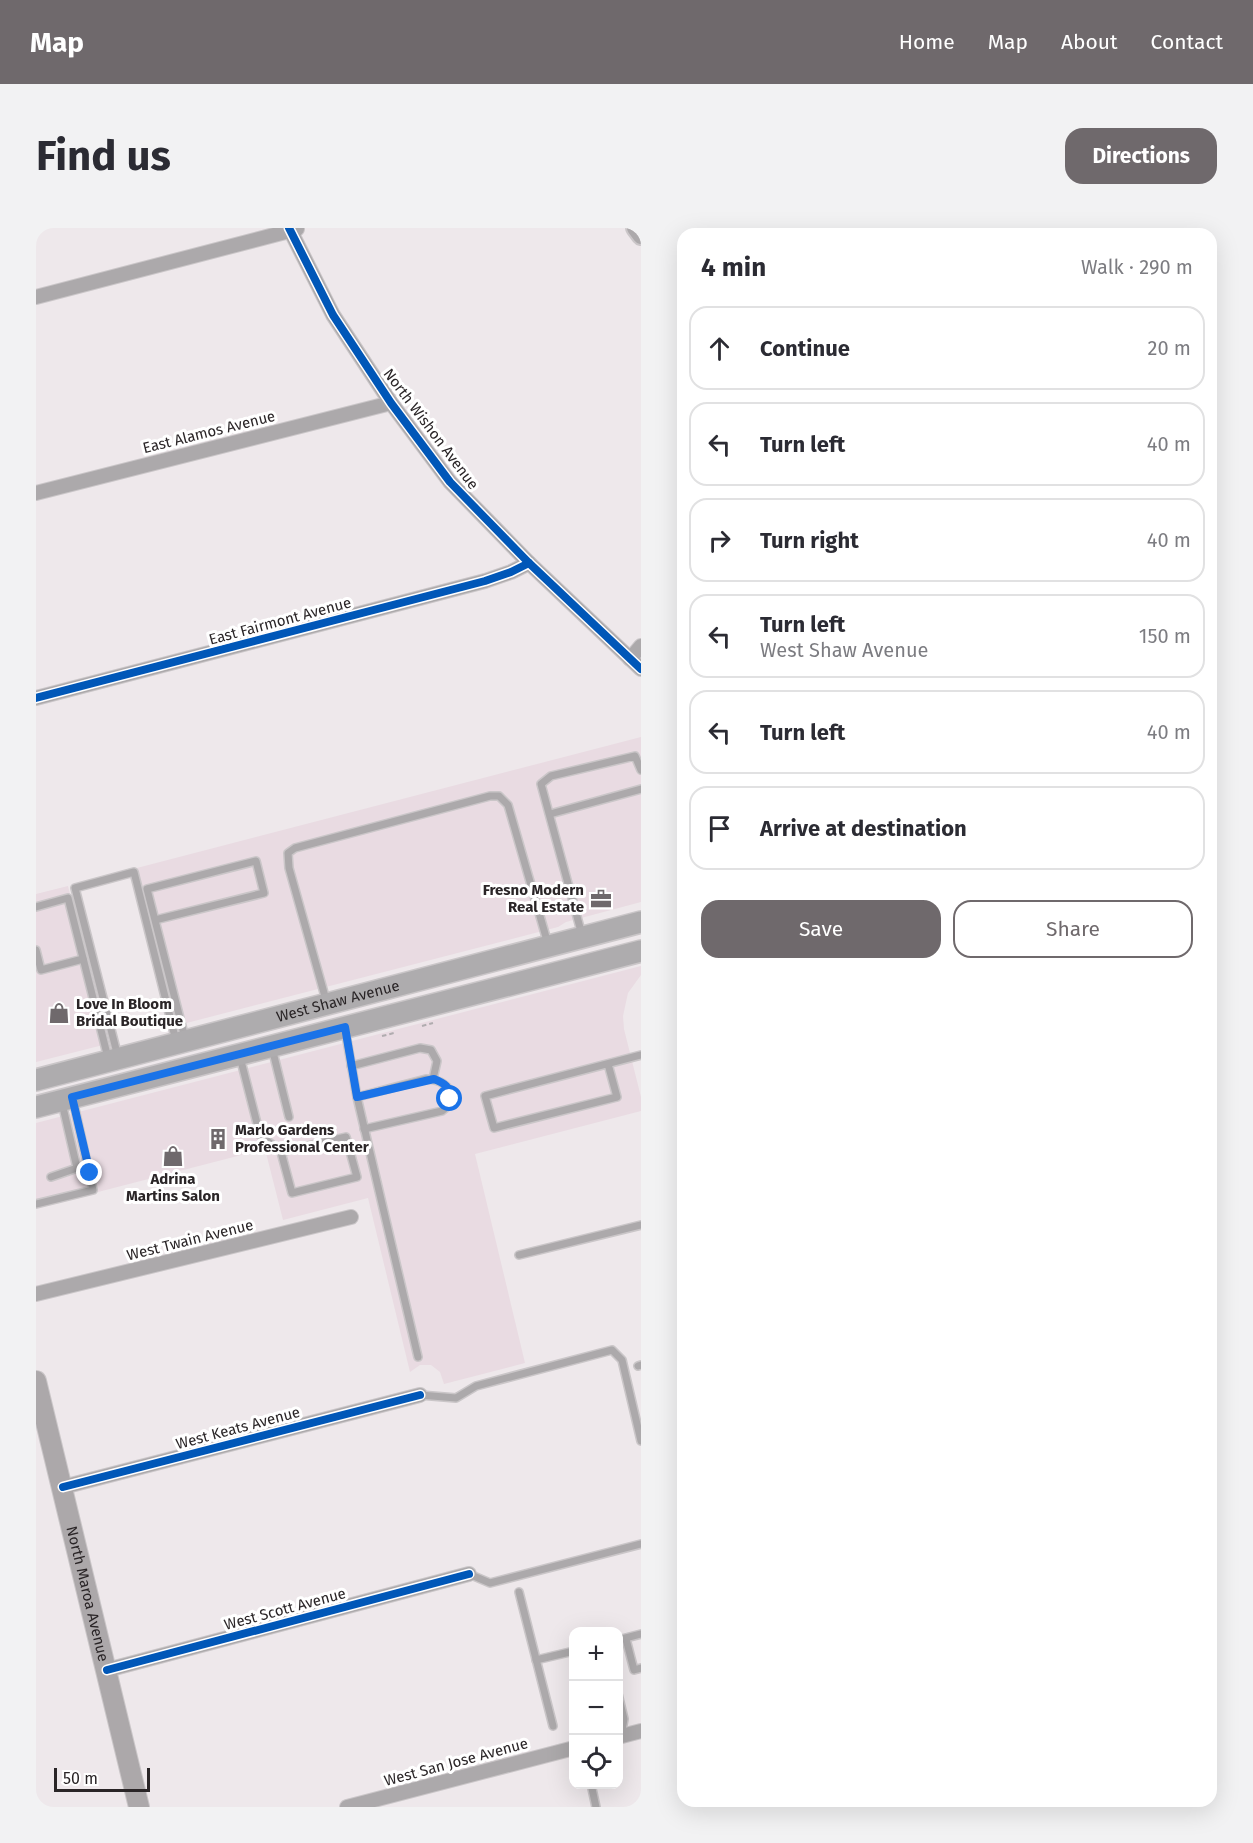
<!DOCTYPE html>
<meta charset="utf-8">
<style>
:root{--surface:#fff;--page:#f2f2f3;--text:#2b2b33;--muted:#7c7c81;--line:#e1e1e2;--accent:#6f696c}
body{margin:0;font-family:"Fira Sans",sans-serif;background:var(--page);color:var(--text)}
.controls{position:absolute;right:18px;bottom:18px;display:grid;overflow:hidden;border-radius:12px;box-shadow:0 6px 24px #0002}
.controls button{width:54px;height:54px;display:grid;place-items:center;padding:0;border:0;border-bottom:2px solid var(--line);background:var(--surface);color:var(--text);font:30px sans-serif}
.scale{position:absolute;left:18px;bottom:15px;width:96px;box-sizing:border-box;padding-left:6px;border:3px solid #2a2527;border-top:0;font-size:16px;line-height:21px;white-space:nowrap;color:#2a2527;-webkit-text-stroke:4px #fff;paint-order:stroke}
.stop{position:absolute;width:18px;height:18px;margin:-14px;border:4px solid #1a73e8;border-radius:50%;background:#fff}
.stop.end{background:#1a73e8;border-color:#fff;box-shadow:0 2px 6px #0008}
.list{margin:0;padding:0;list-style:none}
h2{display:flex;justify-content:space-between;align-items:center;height:78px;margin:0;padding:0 24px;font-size:26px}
h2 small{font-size:20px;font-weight:400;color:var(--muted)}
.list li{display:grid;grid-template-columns:39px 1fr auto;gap:18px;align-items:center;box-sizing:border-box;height:84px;margin:0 12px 12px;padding:0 12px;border:2px solid var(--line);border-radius:18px}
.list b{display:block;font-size:22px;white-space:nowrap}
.list p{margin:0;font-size:20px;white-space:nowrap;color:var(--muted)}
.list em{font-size:20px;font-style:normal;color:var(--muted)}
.actions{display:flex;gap:12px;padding:18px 24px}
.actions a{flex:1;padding:14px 0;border:2px solid var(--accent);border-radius:18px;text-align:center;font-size:21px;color:var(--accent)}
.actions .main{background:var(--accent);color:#fff}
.icon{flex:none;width:33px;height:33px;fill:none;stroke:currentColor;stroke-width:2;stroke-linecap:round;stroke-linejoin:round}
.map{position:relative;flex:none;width:605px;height:1579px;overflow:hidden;border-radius:18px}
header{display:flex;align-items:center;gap:36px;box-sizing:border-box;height:84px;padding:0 30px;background:var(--accent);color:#fff}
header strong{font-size:28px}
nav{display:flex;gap:33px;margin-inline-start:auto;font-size:21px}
.intro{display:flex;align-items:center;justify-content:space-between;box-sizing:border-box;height:144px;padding:0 36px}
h1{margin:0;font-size:42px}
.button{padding:15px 27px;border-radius:18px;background:var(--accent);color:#fff;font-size:21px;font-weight:700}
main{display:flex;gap:36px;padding:0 36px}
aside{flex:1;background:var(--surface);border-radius:18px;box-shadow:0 6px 24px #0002}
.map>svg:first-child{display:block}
.built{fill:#e9dbe2}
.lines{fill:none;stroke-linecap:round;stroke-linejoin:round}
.service-casing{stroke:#cac6c8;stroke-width:10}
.minor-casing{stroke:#cac6c8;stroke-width:16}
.tertiary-casing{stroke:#cac6c8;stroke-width:20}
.secondary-casing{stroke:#cac6c8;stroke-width:22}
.primary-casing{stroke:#cac6c8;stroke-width:24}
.path{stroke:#b0acaf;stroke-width:2;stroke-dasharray:4.5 3;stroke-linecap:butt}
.service{stroke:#aca9ab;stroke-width:7}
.minor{stroke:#aca9ab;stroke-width:14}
.tertiary{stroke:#aca9ab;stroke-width:16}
.secondary{stroke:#aca8aa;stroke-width:20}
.primary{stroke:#aeacae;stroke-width:21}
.cycleway-casing{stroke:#fff;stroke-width:11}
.cycleway{stroke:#0057b8;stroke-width:8}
.route{stroke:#1a73e8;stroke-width:8}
.labels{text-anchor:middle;stroke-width:6;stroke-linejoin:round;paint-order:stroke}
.street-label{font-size:15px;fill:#2a2527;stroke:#fff}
.poi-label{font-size:15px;font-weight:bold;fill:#2a2527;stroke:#fff;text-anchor:start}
</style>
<header>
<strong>Map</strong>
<nav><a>Home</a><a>Map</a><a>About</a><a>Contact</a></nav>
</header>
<div class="intro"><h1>Find us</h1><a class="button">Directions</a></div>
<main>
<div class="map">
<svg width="605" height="1579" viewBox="0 0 605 1579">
<rect width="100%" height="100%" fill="#eee8eb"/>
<g class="built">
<polygon points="605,509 605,674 530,694 522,699 135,799 97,641"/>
<polygon points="32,658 71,816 0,834 0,666"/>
<polygon points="605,738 605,747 592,765 587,788 588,801 605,869 605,883 439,926 489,1135 408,1156 404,1144 395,1137 384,1137 374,1144 332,970 247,992 229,921 0,980 0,895"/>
</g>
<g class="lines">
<defs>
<g id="service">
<polyline points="514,586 605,561"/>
<polyline points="0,679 32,670 72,830"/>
<polyline points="119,692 228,665 220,633 111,661 149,810"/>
<polyline points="546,707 505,556 515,548 599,528 605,542"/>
<polyline points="0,722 5,742 47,731"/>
<polyline points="290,772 253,640 252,625 259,620 454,568 463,568 472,577 512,716"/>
<polyline points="309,801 321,869 382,1129"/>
<polyline points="236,820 253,889"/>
<polyline points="82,829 39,660 98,644 140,813"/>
<polyline points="204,829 224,907 245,924 256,965 321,949 310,909 245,924"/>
<polyline points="572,836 581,869 458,900 449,868 605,827"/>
<polyline points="315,838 384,820 395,822 401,833 397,851"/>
<path d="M321 869 390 851C402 851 409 855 415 864L412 878 406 883 328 901"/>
<polyline points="15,949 41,940 26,875"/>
<polyline points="0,976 57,962 37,872"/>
<polyline points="483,1027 605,997"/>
<polyline points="602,1138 605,1137"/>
<polyline points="384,1167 420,1170 440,1158 576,1122 586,1132 605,1213"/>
<polyline points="433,1346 454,1355 605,1316"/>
<polyline points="483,1364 517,1498"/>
<polyline points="590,1411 598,1442 605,1440"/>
<polyline points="582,1412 605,1406"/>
<polyline points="500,1432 538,1423"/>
<polyline points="582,1466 588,1491 585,1508"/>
<polyline points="555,1556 560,1579"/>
</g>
<g id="minor">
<polyline points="253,0 297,87 355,175 414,254 493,335 605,441"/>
<polyline points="0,69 261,1"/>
<polyline points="0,265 355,175"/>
<polyline points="594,431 605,418"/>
<polyline points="0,470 449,353 475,344 493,335"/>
<polyline points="0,1066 315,989"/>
<polyline points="27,1259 384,1167"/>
<polyline points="71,1442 433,1346"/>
<polyline points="582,1509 605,1503"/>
<polyline points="311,1579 538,1520"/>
</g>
<polyline id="tertiary" points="599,0 605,8"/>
<g id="secondary">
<path id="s1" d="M0 1153 103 1579"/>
</g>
<g id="primary">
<path id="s2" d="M0 852 605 694"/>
<polyline points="0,879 605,723"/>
</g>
</defs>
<use href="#service" class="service-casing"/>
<use href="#minor" class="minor-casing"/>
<use href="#tertiary" class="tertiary-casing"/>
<use href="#secondary" class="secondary-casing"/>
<use href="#primary" class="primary-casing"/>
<g class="path">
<polyline points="386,798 397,795"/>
<polyline points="346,808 358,805"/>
</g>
<use href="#service" class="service"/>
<use href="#minor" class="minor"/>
<use href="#tertiary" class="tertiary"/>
<use href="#secondary" class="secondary"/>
<use href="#primary" class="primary"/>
<defs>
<g id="cycleway">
<polyline points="253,0 297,87 355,175 414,254 493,335 605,441"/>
<polyline points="0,470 449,353 475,344 493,335"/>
<polyline points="27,1259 384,1167"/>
<polyline points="71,1442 433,1346"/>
</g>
</defs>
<use href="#cycleway" class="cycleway-casing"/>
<use href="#cycleway" class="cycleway"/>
</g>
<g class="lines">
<path class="route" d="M54 945 36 869 309 799 321 869 398 851C408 855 415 859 414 871"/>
</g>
<defs>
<symbol id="office-bare" viewBox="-9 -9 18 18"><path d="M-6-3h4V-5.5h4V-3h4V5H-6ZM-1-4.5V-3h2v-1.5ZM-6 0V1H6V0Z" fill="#6f696c" stroke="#fff" stroke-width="2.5" paint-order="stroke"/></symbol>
<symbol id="shop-bare" viewBox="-9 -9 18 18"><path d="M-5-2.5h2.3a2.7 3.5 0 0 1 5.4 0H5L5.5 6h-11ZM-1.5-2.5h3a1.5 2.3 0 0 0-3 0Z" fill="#6f696c" stroke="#fff" stroke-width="2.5" paint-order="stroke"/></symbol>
<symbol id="building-bare" viewBox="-9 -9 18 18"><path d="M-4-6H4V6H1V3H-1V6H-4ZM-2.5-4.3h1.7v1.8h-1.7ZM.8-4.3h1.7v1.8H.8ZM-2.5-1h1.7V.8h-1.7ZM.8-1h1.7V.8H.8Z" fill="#6f696c" stroke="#fff" stroke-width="2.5" paint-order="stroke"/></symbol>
</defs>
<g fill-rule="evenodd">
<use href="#office-bare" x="550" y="656" width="30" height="30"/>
<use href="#shop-bare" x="8" y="770" width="30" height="30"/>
<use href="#building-bare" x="167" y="896" width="30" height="30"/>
<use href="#shop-bare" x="122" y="913" width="30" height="30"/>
</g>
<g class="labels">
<g class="street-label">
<text transform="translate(395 201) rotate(53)" y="5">North Wishon Avenue</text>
<text transform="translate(173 204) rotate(-14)" y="5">East Alamos Avenue</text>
<text transform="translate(244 393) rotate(-15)" y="5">East Fairmont Avenue</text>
<text dy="5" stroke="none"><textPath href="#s2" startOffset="312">West Shaw Avenue</textPath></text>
<text transform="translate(154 1012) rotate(-14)" y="5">West Twain Avenue</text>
<text transform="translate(202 1200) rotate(-15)" y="5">West Keats Avenue</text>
<text dy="5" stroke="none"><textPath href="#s1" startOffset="219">North Maroa Avenue</textPath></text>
<text transform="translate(249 1381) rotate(-15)" y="5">West Scott Avenue</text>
<text transform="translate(420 1534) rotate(-15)" y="5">West San Jose Avenue</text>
</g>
<g class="poi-label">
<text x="548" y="667" text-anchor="end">Fresno Modern<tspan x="548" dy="17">Real Estate</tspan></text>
<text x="40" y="781">Love In Bloom<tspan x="40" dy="17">Bridal Boutique</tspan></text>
<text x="199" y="907">Marlo Gardens<tspan x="199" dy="17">Professional Center</tspan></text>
<text x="137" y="956" text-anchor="middle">Adrina<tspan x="137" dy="17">Martins Salon</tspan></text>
</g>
</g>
</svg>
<div class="controls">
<button>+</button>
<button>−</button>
<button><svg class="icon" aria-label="locate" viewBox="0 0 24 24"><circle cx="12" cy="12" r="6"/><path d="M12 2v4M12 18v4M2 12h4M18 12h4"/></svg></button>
</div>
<div class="scale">50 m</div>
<div class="stop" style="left:414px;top:871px"></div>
<div class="stop end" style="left:54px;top:945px"></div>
</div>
<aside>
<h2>4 min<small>Walk · 290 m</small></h2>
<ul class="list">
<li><svg class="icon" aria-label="ahead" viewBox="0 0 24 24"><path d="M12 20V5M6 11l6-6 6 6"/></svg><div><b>Continue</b></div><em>20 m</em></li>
<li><svg class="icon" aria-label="left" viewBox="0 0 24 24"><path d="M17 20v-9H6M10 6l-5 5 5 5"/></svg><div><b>Turn left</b></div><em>40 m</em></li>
<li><svg class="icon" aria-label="right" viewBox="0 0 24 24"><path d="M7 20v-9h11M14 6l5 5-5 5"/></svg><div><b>Turn right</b></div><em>40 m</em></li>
<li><svg class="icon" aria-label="left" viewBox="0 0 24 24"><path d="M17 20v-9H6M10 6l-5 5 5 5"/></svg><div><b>Turn left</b><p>West Shaw Avenue</p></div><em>150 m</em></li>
<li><svg class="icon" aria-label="left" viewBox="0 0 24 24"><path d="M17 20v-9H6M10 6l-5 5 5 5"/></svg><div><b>Turn left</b></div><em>40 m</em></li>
<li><svg class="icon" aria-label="arrive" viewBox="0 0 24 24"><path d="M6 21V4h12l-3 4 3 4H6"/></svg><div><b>Arrive at destination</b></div></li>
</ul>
<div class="actions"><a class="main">Save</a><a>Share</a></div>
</aside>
</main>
